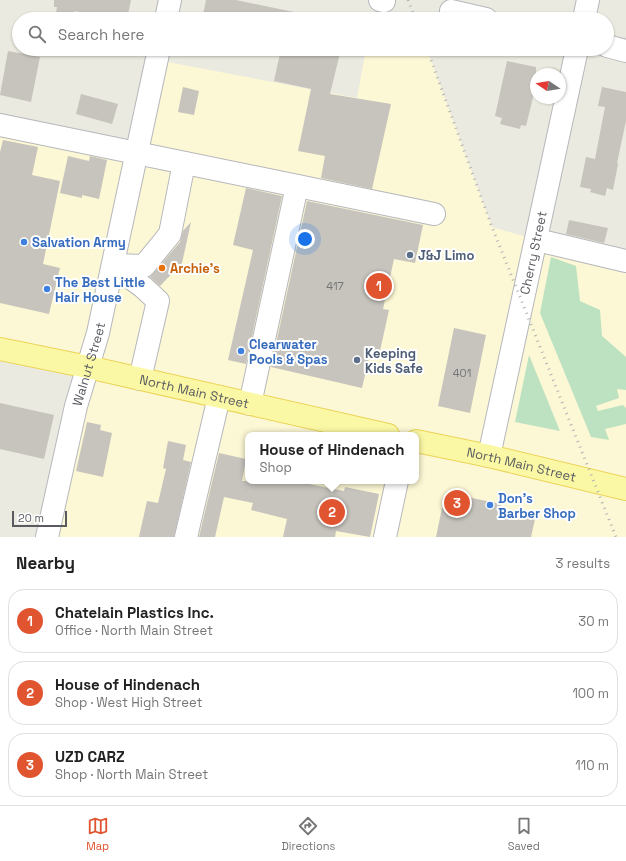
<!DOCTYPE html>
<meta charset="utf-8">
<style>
:root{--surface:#fff;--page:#f2f2f2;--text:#222;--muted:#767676;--line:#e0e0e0;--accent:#e15430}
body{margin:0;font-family:"Space Grotesk",sans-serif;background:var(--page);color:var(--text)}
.compass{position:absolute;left:530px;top:68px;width:36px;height:36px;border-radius:50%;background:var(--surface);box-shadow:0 1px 3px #0004;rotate:282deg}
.scale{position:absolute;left:12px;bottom:10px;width:55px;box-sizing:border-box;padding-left:4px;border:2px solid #595b60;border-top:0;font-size:11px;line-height:14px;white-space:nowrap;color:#595b60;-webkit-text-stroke:3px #fff;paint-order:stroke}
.you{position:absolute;left:305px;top:239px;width:14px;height:14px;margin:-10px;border:3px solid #fff;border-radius:50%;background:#1a73e8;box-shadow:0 0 0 6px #1a73e833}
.badge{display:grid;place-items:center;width:26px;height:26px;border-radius:50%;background:var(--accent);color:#fff;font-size:13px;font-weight:700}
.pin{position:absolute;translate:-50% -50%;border:2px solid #fff;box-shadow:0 1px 4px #0006}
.popup{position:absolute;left:245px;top:432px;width:174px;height:52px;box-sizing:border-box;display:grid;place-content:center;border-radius:8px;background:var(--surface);filter:drop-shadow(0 1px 3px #0005);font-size:13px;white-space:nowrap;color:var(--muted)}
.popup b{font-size:15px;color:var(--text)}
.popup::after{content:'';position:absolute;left:50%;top:100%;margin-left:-8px;border:8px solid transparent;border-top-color:var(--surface)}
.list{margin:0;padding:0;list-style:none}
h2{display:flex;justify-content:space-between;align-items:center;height:52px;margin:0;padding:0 16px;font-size:17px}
h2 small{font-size:13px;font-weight:400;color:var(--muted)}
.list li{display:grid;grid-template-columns:26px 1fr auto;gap:12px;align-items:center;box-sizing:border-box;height:64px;margin:0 8px 8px;padding:0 8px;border:1px solid var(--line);border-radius:16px}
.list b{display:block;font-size:15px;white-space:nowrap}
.list p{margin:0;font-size:13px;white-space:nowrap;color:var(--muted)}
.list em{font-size:13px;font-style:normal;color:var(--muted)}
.icon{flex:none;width:22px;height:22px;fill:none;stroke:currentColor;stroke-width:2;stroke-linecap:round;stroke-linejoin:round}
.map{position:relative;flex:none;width:626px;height:537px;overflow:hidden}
.search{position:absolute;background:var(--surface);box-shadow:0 1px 3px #0004;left:12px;right:12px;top:12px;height:44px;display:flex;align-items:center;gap:10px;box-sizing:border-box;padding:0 14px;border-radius:22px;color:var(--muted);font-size:15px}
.sheet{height:268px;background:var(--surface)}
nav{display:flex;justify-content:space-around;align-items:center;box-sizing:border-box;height:56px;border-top:1px solid var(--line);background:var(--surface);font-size:11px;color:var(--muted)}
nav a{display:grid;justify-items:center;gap:2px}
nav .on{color:var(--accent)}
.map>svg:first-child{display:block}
.commercial{fill:#fcf7d4;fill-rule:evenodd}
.green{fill:#bde2c1}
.building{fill:#c6c4bd}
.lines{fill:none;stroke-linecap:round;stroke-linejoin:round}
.minor-casing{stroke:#b6b7bc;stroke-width:24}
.major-casing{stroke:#ebd459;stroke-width:24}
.minor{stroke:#fff;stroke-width:22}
.major{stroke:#fbf8a5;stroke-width:22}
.rail{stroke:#b1b2b2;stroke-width:3;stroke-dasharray:1 5;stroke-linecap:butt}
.shop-dot{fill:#3f7fe0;stroke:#fff;stroke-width:1.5}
.service-dot{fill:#5c6f8a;stroke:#fff;stroke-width:1.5}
.food-dot{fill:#e8710a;stroke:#fff;stroke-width:1.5}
.labels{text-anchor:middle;stroke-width:4;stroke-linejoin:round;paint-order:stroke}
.number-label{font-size:11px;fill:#747577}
.shop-label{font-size:13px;font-weight:bold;fill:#366cbe;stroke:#fff;text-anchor:start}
.street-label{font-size:13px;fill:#595b60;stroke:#fff}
.service-label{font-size:13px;font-weight:bold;fill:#4e5e75;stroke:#fff;text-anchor:start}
.food-label{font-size:13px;font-weight:bold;fill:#c56008;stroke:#fff;text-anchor:start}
</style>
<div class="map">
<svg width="626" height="537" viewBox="0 0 626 537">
<rect width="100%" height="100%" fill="#ebeae0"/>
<path class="commercial" d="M366 49H427L492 227 537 240 626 260V537H47L87 367 0 349V125L136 153 157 60 357 98ZM248 435H416V481H248Z"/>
<g class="green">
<polygon points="551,257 576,266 580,301 600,310 602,336 626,357 626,390 617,389 619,398 596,406 598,411 623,405 626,408 626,424 605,429 609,440 591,437 540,313"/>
<polygon points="529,355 560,431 515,422"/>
</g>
<g class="building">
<polygon points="54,0 131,0 127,19 112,19 75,11 73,19 55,19 57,7 54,7"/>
<polygon points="206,0 236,0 294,12 293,19 202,19"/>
<polygon points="281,49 341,49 330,94 391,104 372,189 321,178 325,156 298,151 311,89 274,81"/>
<polygon points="8,51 40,57 31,102 0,95"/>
<polygon points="507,61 536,67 536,85 526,126 521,125 520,129 500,124 502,118 495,116"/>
<polygon points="183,87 199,91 194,115 178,112"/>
<polygon points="602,87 626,92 626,121 617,163 618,164 613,190 607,188 605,196 590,192 591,189 580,187 586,157 595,159 605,107 598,106"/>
<polygon points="81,94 118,104 112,124 76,114"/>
<polygon points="3,140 38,147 32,175 60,181 43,264 60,268 49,314 0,303 0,152"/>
<polygon points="68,156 89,161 90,156 107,160 99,199 82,195 82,198 60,193"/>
<polygon points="246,188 282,196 246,364 228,360 253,250 233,245"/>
<polygon points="307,201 423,225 415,263 394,259 383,309 389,310 378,360 369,358 362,388 271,367"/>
<polygon points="569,220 608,228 604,243 566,234"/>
<polygon points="191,222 182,263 160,286 150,277 180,242 183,231"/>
<polygon points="454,328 486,335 470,413 438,406"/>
<polygon points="0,403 54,415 44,459 0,449"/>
<polygon points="87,422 101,425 100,430 112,433 103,477 76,471"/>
<polygon points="168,441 186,445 183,460 191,462 174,537 139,537 147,501 158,503 166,469 163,468"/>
<polygon points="219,453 246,459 242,481 294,481 344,491 345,487 379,494 370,537 336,531 335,537 283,537 287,519 251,510 253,503 224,497 215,537 199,537"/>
<polygon points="462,496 501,504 499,511 535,519 531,537 436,537 442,508"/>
</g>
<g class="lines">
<defs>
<g id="minor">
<polyline points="380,0 384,1"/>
<polyline points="451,11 486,19"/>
<polyline points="166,19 170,0"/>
<polyline points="584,19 588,0"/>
<polyline points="607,46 626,51"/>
<polyline points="0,125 434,214"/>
<polyline points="537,240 626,261"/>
<polyline points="113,265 144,266 170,234 184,163"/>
<polyline points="113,265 143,287 158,301 140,379"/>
<polyline points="250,404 297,186"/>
<path id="s1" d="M489 456 577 49"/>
<path id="s2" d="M47 537 76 406 98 333 159 49"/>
<polyline points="186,537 219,397"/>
<polyline points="385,537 397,481"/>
</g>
<g id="major">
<path id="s3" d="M0 349 88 367 388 435"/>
<path id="s4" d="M416 441 489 456 626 489"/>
</g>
</defs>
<use href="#minor" class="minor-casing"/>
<use href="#major" class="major-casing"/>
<use href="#minor" class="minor"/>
<use href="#major" class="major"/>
<g class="rail">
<polyline points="408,0 415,19"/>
<polyline points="427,49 492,227 616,537"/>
</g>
</g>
<g class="shop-dot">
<circle cx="24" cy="242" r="4"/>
<circle cx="47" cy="289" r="4"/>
<circle cx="241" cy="351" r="4"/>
<circle cx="490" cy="505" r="4"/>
</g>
<g class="service-dot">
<circle cx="410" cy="255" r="4"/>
<circle cx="357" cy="360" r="4"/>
</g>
<circle class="food-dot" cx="162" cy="268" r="4"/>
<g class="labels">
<g class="number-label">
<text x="335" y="290">417</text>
<text x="462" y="377">401</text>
</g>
<g class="shop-label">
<text x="32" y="247">Salvation Army</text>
<text x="55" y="287">The Best Little<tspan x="55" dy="15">Hair House</tspan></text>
<text x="249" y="349">Clearwater<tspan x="249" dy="15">Pools &amp; Spas</tspan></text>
<text x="498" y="503">Don's<tspan x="498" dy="15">Barber Shop</tspan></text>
</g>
<g class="street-label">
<text dy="5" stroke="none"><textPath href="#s1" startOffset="208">Cherry Street</textPath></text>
<text dy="5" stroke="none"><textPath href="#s2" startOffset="178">Walnut Street</textPath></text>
<text dy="5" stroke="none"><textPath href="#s3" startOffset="199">North Main Street</textPath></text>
<text dy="5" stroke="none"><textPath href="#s4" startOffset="108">North Main Street</textPath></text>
</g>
<g class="service-label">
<text x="418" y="260">J&amp;J Limo</text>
<text x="365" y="358">Keeping<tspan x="365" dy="15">Kids Safe</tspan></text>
</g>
<g class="food-label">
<text x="170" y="273">Archie's</text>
</g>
</g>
</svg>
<svg class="compass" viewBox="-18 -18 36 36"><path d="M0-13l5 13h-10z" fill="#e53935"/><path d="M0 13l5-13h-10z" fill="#767676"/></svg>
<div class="scale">20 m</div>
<div class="you"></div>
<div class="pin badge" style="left:379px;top:286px">1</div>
<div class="pin badge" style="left:332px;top:512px">2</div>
<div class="popup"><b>House of Hindenach</b>Shop</div>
<div class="pin badge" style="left:457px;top:503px">3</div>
<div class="search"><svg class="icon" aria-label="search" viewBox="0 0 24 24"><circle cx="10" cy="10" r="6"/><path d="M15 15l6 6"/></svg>Search here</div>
</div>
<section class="sheet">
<h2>Nearby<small>3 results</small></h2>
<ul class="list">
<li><span class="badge">1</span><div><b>Chatelain Plastics Inc.</b><p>Office · North Main Street</p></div><em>30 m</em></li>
<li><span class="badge">2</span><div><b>House of Hindenach</b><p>Shop · West High Street</p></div><em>100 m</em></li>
<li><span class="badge">3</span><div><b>UZD CARZ</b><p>Shop · North Main Street</p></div><em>110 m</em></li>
</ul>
</section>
<nav>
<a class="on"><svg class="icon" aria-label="map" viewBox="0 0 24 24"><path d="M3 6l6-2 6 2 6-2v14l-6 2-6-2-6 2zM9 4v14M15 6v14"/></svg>Map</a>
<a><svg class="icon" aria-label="directions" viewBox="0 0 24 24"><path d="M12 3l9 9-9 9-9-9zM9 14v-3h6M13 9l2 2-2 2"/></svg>Directions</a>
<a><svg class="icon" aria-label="saved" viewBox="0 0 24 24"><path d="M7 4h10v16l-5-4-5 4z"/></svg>Saved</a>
</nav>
